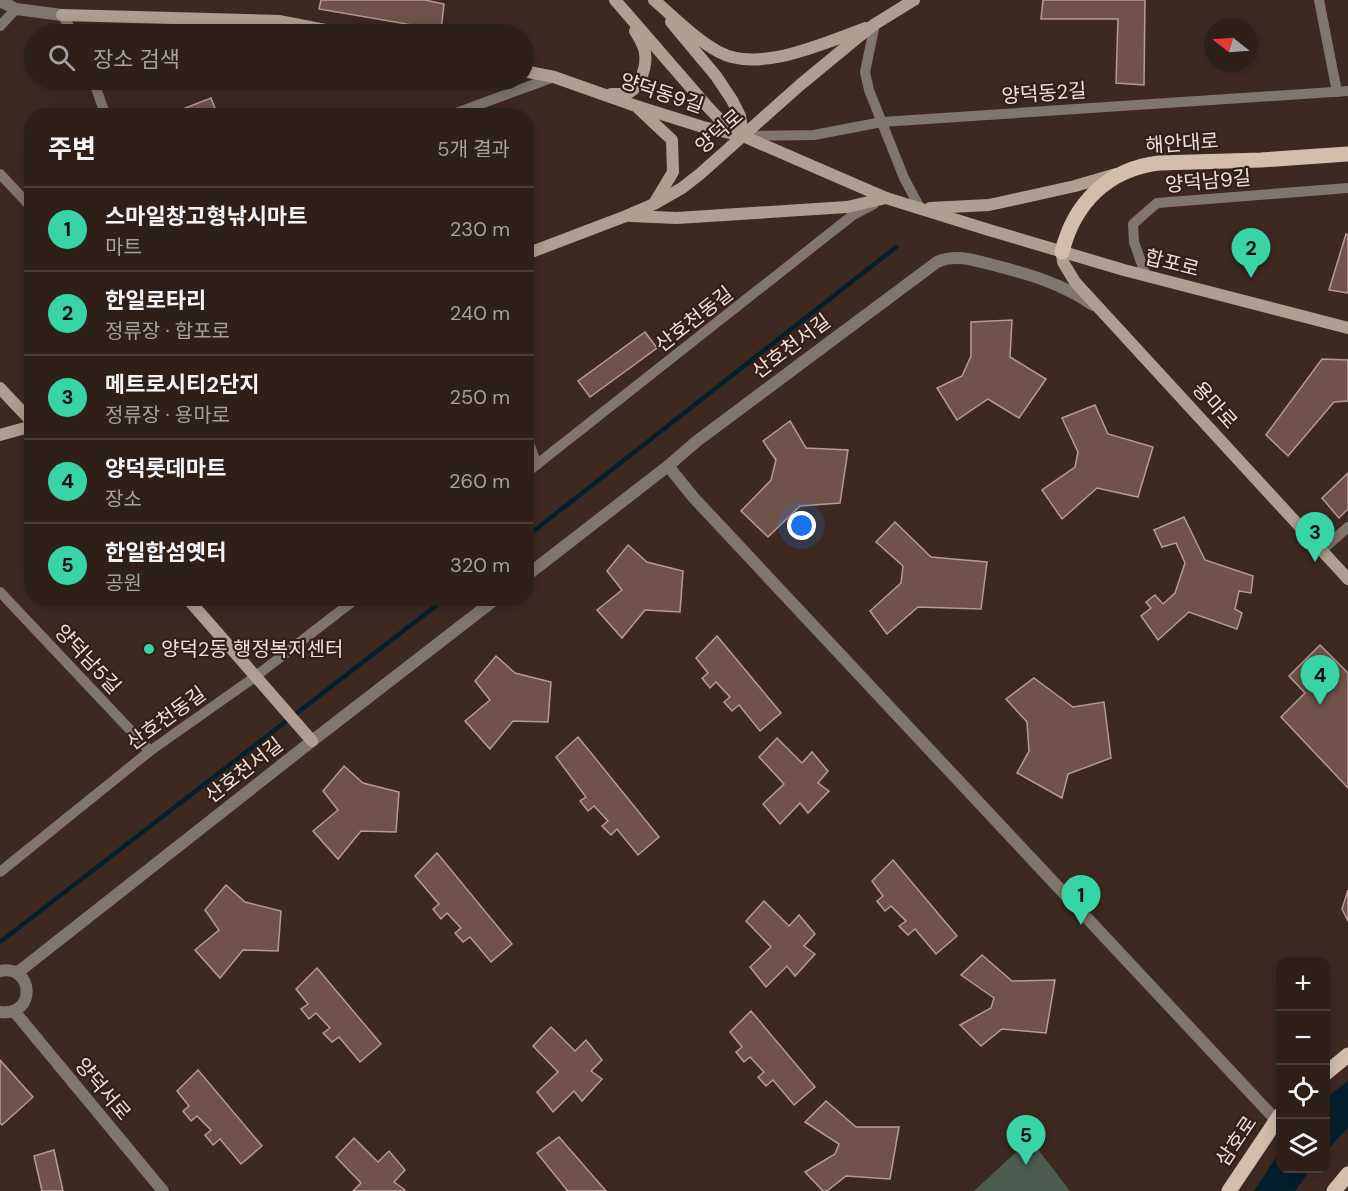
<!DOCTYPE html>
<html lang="ko">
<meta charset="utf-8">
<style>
:root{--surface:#2e1f19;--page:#3a2c26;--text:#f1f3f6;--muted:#a7a2a2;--line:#493d38;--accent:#38d4a6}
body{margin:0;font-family:"DM Sans","Noto Sans KR",sans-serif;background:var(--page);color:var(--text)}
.controls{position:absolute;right:18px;bottom:18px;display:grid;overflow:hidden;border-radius:12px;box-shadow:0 3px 15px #0003}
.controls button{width:54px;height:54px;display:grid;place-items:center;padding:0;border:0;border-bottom:2px solid var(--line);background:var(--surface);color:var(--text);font:30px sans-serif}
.compass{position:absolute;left:1204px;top:18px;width:54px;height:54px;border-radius:50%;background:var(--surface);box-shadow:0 3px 15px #0003;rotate:287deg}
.you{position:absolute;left:802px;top:526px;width:21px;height:21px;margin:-15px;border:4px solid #fff;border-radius:50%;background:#1a73e8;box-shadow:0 0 0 9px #1a73e833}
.badge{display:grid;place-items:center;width:39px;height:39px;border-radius:50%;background:var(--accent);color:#111;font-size:20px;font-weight:700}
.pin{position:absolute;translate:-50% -50px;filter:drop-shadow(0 2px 3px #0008)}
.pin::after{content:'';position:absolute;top:32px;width:21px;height:18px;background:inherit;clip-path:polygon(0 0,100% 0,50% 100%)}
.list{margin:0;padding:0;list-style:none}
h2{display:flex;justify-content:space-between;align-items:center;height:78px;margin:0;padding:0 24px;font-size:26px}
h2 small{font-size:20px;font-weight:400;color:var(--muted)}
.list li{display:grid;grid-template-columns:39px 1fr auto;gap:18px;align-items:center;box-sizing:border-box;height:84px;padding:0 24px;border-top:2px solid var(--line)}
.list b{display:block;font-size:22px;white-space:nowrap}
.list p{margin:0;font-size:20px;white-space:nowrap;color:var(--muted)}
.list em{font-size:20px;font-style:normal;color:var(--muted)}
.icon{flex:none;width:33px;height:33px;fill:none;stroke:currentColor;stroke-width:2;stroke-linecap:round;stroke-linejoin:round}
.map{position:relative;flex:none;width:1348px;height:1191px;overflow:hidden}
.search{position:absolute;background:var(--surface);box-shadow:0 3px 15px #0003;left:24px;top:24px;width:510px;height:66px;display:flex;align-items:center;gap:15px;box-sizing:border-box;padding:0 21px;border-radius:33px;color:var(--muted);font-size:22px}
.panel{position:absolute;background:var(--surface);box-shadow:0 3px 15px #0003;left:24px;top:108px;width:510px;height:498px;border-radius:24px}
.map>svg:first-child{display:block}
.green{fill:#4b5d51}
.water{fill:#041f2d}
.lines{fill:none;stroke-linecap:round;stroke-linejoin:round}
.stream{stroke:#041f2d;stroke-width:4.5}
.building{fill:#70524a;stroke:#b79b93;stroke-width:1.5}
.minor{stroke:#81766d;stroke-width:10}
.tertiary{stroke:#81766d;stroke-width:12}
.secondary{stroke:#b09f90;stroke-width:12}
.primary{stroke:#d4beab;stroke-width:15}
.poi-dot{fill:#38d4a6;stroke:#341f17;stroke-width:2}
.labels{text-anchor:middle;stroke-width:4.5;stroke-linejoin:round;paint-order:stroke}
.street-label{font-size:20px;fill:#efe0db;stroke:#341f17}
.poi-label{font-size:20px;fill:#efe0db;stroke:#341f17;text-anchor:start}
</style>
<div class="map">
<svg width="1348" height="1191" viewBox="0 0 1348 1191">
<rect width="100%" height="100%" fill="#3e2921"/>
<polygon class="green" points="1030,1139 1070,1191 974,1191"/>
<g class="water">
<polygon points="1348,1081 1348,1128 1326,1151 1326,1098"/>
<polygon points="1280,1151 1280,1168 1311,1169 1295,1191 1254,1191"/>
</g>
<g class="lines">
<g class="stream">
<polyline points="526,537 896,247"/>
<polyline points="0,942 446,598"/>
</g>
</g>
<g class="building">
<polygon points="321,0 425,0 444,4 441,30 319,9"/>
<polygon points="1043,0 1145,0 1144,85 1116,83 1118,19 1041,19"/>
<polygon points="211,98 218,116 165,116"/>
<polygon points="1346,234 1348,235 1348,293 1329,290"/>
<polygon points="1012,320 1010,357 1046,379 1019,418 988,399 957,420 937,388 962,376 971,356 971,322"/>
<polygon points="645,332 657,348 590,397 578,381"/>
<polygon points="1322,359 1348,360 1348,401 1334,402 1288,456 1266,435"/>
<polygon points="1095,405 1108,434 1153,447 1138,497 1097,488 1062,519 1042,490 1075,467 1078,452 1062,418"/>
<polygon points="790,421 806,448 848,450 840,503 800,506 768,537 741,511 771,480 776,460 763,441"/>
<polygon points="1348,473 1348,509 1339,518 1322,498"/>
<polygon points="1184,517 1205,560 1253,576 1251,593 1239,591 1235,609 1242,613 1237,629 1189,612 1158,640 1141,616 1151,608 1146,602 1155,595 1163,604 1175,593 1185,563 1176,543 1162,547 1154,530"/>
<polygon points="895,522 931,557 987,562 981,609 918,607 887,634 870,611 901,583 903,566 876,542"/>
<polygon points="628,545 647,562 683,571 680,612 645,610 622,638 597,610 622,590 607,571"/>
<polygon points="717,636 781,713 760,731 739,705 732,711 724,702 730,697 716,682 710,688 702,678 708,673 696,658"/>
<polygon points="1320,645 1348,673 1348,788 1281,717 1305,693 1289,676"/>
<polygon points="496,656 515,673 551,682 548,722 513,721 490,749 465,721 490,700 475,681"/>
<polygon points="1034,678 1073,707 1104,702 1111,758 1068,774 1062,798 1017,773 1029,751 1027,722 1006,699"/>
<polygon points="578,737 659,837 638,855 617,829 611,835 602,826 608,821 594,806 588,811 580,801 586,797 556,757"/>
<polygon points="777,738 802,763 812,752 828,771 818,783 829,791 808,813 800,803 780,824 763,804 784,784 759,757"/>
<polygon points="344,766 363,783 399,792 396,832 361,831 338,859 313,831 338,810 323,791"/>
<polygon points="437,853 512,944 491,962 470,937 463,942 455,933 461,928 447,913 441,919 433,909 439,904 415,876"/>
<polygon points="893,860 957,936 936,954 915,929 908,935 899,926 906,921 891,906 885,911 877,901 883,896 872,881"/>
<polygon points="226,885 245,902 281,911 278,951 243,950 220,978 195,950 219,930 205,910"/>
<polygon points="1348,890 1348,921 1342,909"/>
<polygon points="764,901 789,926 799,915 815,934 804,946 815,954 795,976 787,966 766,987 750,967 771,947 746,921"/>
<polygon points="982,955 1012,981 1055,980 1046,1033 1002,1029 981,1046 960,1025 991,1008 994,998 961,975"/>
<polygon points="317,968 381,1044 360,1062 339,1037 332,1042 323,1033 330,1028 316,1013 309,1019 301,1009 308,1004 296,989"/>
<polygon points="751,1011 815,1087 794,1105 773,1080 766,1086 758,1077 764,1072 750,1057 744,1062 736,1052 742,1047 730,1032"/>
<polygon points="551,1027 575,1051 586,1040 602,1060 591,1071 602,1079 582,1101 574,1091 553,1112 537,1092 558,1072 533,1046"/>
<polygon points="0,1060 33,1097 2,1125 0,1123"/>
<polygon points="198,1070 262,1146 241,1164 220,1139 213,1145 205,1135 211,1130 197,1116 191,1121 183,1111 189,1106 177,1091"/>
<polygon points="826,1101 856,1127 899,1127 890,1179 846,1176 827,1191 823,1191 805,1172 835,1154 839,1144 805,1122"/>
<polygon points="559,1137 606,1191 566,1191 567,1190 537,1153"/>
<polygon points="354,1138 378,1162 389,1151 405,1170 394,1182 405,1190 404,1191 353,1191 361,1183 336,1157"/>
<polygon points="54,1150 63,1191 42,1191 34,1156"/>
</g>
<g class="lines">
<g class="minor">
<polyline points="1319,0 1337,92"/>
<polyline points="62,15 74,34"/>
<polyline points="875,24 865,72 869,90 904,178 920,208"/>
<polyline points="0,26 16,9"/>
<polyline points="93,80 106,116"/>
<polyline points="448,116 554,77"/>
<polyline points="745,136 814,135 882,122 1348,91"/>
<polyline points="0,174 32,208"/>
<polyline points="1146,276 1134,242 1133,224 1157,203 1348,188"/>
<polyline points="526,435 537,465"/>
<polyline points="526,473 853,215 874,204"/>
<polyline points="1321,551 1348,527"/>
<polyline points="0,592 150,751"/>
<polyline points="0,872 150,751 256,676 357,598"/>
</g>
<g class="tertiary">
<polyline points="0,1 16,9 62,15"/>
<polyline points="668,466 694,498 1276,1120"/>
<path d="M526 576 668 466 697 441 937 262C956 253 977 261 997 266 1032 275 1062 284 1093 305"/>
<path d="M0 971C34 964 37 1017 0 1012"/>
<polyline points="17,973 312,741 497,598"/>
<polyline points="14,1011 163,1191"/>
</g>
<g class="secondary">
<polyline points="615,0 706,105 722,122 737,132"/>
<path d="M654 0C675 18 695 39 719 52 759 74 826 42 866 28"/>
<polyline points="62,15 279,21 346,34"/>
<polyline points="671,22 716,76 732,100 740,116 743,136"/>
<polyline points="524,71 554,77 636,106 703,127 743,136 886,198 989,230 1124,270 1348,328"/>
<path d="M611 94C617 94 624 95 630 92 641 85 647 65 645 53 644 45 639 38 635 31"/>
<polyline points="639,109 672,140 673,172 655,202"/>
<polyline points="930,208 989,205 1075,186 1116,174"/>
<polyline points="631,216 677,218 847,207 886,198"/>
<polyline points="1062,252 1063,262 1075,282 1348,579"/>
<polyline points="526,254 626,216 654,204 682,188 700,174 800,85 857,38 875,24 914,0"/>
<polyline points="0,388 32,422"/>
<polyline points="0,435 32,426"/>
<polyline points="187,598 312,741"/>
</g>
<g class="primary">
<path d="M1062 252C1074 203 1108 169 1159 163L1261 160 1348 154"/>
<polyline points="1326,1073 1348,1055"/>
<polyline points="1229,1191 1280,1115"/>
<polyline points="1334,1191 1348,1174"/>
</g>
</g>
<circle class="poi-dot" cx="149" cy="649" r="6"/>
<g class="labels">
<g class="street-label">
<text transform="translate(662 93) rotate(18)" y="7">양덕동9길</text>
<text transform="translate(1044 93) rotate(-4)" y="7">양덕동2길</text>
<text transform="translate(719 131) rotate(-41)" y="7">양덕로</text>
<text transform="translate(1182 143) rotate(-4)" y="7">해안대로</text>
<text transform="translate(1208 181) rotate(-5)" y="7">양덕남9길</text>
<text transform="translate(1172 263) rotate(14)" y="7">합포로</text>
<text transform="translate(694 319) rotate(-38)" y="7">산호천동길</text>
<text transform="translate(791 346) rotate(-37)" y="7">산호천서길</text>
<text transform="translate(1215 405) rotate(48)" y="7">용마로</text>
<text transform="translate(88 659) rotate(47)" y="7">양덕남5길</text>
<text transform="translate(166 718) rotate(-36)" y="7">산호천동길</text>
<text transform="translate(244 770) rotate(-38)" y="7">산호천서길</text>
<text transform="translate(103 1089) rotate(50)" y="7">양덕서로</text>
<text transform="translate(1236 1141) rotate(-56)" y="7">삼호로</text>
</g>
<g class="poi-label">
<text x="161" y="656">양덕2동 행정복지센터</text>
</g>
</g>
</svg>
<div class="controls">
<button>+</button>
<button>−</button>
<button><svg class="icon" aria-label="locate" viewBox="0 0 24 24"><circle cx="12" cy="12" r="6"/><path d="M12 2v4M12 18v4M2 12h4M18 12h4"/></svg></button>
<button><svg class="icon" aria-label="layers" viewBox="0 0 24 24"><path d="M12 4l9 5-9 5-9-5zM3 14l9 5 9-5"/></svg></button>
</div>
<svg class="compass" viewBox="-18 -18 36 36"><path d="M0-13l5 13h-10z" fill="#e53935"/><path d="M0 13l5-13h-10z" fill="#a7a2a2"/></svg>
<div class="you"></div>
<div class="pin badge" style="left:1081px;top:925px">1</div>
<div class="pin badge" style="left:1251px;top:278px">2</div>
<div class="pin badge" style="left:1315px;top:562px">3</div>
<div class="pin badge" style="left:1320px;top:705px">4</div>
<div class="pin badge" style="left:1026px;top:1165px">5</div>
<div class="search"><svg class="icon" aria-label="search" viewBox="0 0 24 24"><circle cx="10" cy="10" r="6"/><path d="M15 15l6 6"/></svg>장소 검색</div>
<section class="panel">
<h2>주변<small>5개 결과</small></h2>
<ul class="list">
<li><span class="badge">1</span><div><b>스마일창고형낚시마트</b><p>마트</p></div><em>230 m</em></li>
<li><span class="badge">2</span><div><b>한일로타리</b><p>정류장 · 합포로</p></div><em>240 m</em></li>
<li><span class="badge">3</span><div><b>메트로시티2단지</b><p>정류장 · 용마로</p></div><em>250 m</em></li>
<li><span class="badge">4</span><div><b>양덕롯데마트</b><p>장소</p></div><em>260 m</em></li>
<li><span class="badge">5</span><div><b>한일합섬옛터</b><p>공원</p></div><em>320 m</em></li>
</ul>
</section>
</div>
